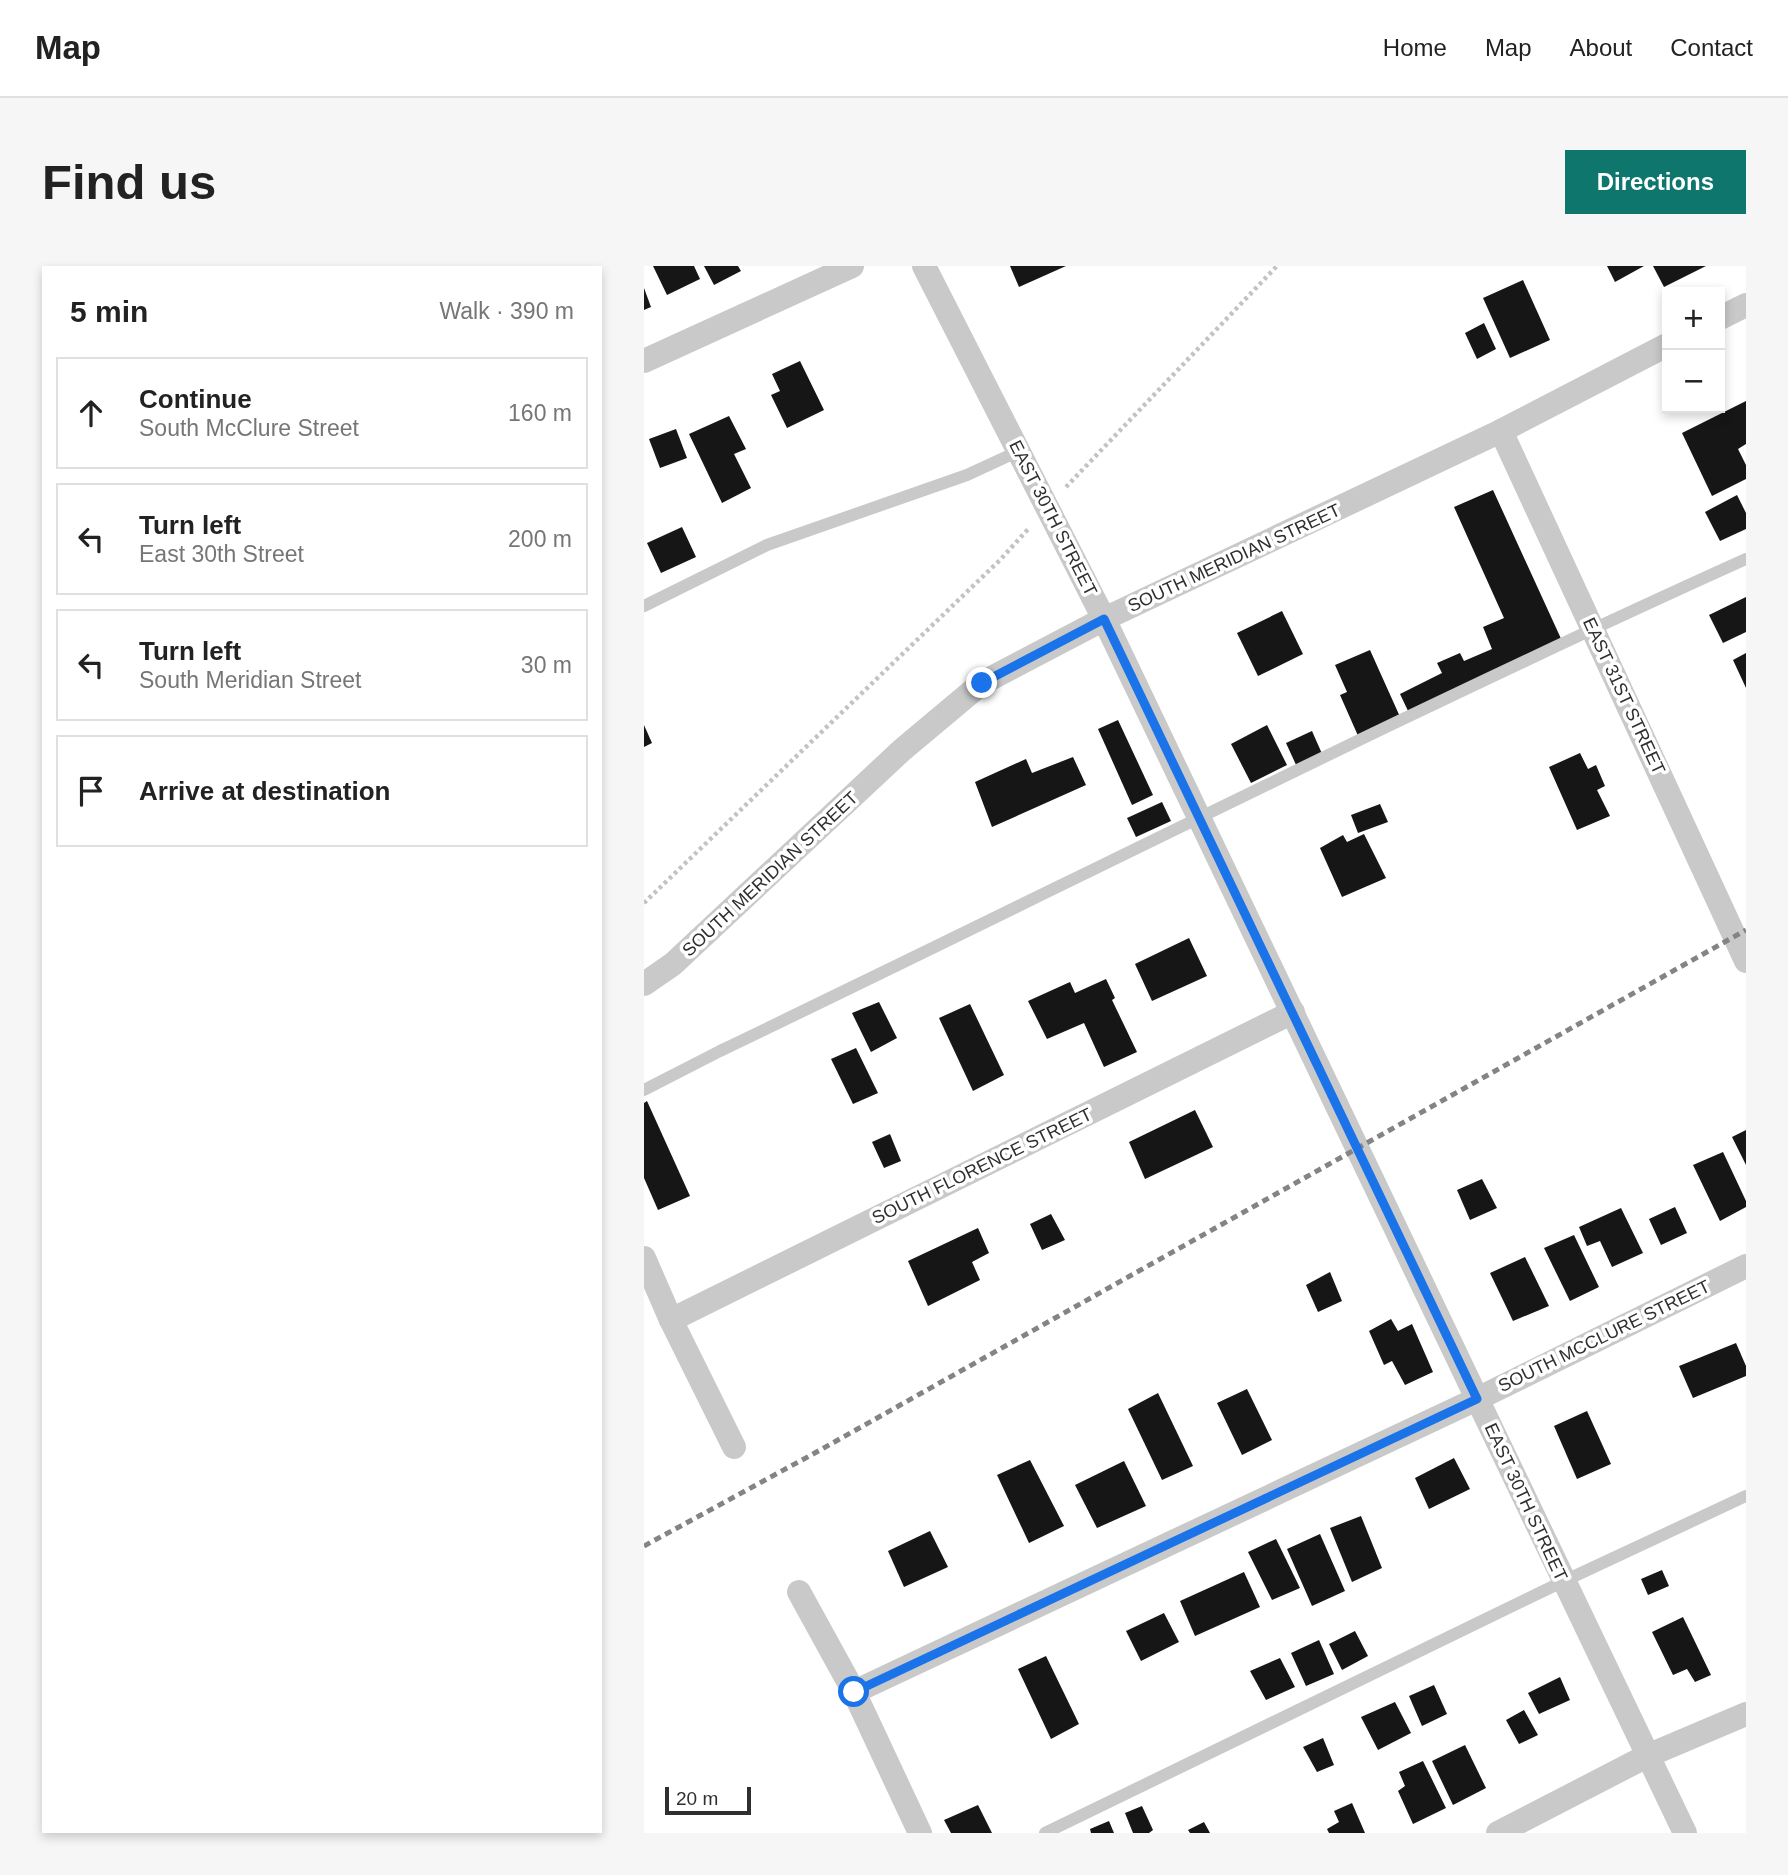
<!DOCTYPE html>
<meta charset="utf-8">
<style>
:root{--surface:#fff;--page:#f6f6f6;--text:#222;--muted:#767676;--line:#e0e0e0;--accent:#0f766e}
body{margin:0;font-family:Helvetica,sans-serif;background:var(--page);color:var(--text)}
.controls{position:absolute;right:21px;top:21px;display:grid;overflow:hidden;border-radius:0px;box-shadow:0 4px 10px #0003}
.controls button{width:63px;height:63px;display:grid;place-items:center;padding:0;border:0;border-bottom:2px solid var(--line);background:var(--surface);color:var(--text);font:35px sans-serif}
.scale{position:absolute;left:21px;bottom:18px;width:86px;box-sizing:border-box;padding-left:7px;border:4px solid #2f2f2f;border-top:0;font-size:19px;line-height:24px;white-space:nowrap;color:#2f2f2f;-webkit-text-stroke:5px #fff;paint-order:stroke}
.stop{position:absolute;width:21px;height:21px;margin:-16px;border:5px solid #1a73e8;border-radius:50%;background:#fff}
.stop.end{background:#1a73e8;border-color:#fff;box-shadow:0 2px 7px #0008}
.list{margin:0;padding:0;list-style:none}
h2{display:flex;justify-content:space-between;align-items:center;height:91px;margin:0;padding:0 28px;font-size:30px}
h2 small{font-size:23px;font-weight:400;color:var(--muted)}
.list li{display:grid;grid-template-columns:46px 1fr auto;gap:21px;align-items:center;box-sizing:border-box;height:112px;margin:0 14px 14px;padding:0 14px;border:2px solid var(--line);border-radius:0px}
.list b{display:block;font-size:26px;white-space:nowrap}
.list p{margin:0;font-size:23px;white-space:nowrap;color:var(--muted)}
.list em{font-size:23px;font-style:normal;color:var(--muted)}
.icon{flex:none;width:38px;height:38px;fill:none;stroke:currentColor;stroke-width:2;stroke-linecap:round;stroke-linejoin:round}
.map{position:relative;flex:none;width:1102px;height:1567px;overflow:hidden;border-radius:0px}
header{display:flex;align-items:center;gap:42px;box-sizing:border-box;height:98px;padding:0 35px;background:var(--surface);border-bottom:2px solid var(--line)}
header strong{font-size:33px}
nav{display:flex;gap:38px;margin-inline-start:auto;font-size:24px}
.intro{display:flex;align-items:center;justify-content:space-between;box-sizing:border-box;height:168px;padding:0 42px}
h1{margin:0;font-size:49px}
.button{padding:18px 32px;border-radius:0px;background:var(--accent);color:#fff;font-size:24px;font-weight:700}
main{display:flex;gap:42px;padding:0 42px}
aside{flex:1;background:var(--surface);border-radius:0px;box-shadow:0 4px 10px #0003}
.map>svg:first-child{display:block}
.building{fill:#161616}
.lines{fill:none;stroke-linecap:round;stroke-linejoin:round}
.path{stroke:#c3c3c3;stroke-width:4.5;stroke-dasharray:3.5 3.5;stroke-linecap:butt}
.service{stroke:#c9c9c9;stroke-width:12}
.minor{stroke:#c9c9c9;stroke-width:24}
.rail{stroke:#848484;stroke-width:5;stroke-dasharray:7 5;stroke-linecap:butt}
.route{stroke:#1a73e8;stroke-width:9}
.labels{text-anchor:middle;stroke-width:7;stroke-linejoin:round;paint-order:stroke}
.street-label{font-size:18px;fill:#2f2f2f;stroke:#fff}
</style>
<header>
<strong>Map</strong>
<nav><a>Home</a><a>Map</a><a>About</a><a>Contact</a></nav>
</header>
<div class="intro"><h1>Find us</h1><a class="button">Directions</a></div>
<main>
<aside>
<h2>5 min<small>Walk · 390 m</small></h2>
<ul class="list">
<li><svg class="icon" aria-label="ahead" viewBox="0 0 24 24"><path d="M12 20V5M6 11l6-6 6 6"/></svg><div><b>Continue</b><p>South McClure Street</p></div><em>160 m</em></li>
<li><svg class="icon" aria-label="left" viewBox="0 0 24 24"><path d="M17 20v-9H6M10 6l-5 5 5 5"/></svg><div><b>Turn left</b><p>East 30th Street</p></div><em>200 m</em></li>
<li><svg class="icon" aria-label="left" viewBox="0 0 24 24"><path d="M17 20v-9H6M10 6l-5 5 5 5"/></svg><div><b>Turn left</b><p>South Meridian Street</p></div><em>30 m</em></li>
<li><svg class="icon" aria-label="arrive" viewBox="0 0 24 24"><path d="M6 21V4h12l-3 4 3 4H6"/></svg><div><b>Arrive at destination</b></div></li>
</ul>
</aside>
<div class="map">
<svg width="1102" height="1567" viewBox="0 0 1102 1567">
<rect width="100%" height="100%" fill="#fff"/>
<g class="building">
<polygon points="9,0 50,0 56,13 23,29"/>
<polygon points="60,0 94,0 97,5 70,19"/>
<polygon points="366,0 422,0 375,21"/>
<polygon points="963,0 1000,0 971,16"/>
<polygon points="1009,0 1062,0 1020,21"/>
<polygon points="879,14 906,74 866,92 839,32"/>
<polygon points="0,22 7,41 0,44"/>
<polygon points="840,57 852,83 833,93 821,67"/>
<polygon points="156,95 180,144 143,162 127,129 136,125 128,108"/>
<polygon points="1102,135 1102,178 1094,183 1102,199 1102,213 1068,230 1038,167"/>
<polygon points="85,150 102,183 90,188 107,222 78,237 45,168"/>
<polygon points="32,163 43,192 16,202 5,173"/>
<polygon points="849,224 919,377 765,447 756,428 798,407 793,397 816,387 820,395 848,383 839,361 860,352 810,241"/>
<polygon points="1093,229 1102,247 1102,263 1076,275 1061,246"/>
<polygon points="38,261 52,291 17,307 3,277"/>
<polygon points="1102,331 1102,366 1079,377 1065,349"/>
<polygon points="638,345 659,388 614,410 593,367"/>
<polygon points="726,384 757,453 715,472 696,429 703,426 691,399"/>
<polygon points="1102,387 1102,422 1089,394"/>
<polygon points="474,454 509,529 488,539 454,463"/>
<polygon points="0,459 8,477 0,481"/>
<polygon points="623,459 643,499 607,517 587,478"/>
<polygon points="668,465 679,490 653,501 642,477"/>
<polygon points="936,487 944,503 952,499 961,520 953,524 966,550 933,564 905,501"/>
<polygon points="429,491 442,519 348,561 331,516 382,493 388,507"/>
<polygon points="518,536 527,555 492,571 483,552"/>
<polygon points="736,538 744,556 714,567 707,549"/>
<polygon points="720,568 742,612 698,631 676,582 699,569 703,576"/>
<polygon points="545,672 563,710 508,735 491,698"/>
<polygon points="462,713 471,732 468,734 493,786 460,801 440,757 403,773 384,735 426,716 431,727"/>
<polygon points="235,736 253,772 227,786 208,747"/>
<polygon points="326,738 360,809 329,825 295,752"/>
<polygon points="212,782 234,827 209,838 187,793"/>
<polygon points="3,835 46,930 14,944 0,912 0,837"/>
<polygon points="551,844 569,881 501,913 485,876"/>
<polygon points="1102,864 1102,899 1088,871"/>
<polygon points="246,868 257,895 240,902 228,876"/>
<polygon points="1079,886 1102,935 1102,941 1076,955 1049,899"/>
<polygon points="838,913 853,942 826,954 813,924"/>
<polygon points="1031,941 1043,967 1017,979 1005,953"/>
<polygon points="977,942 999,987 968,1001 956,975 943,980 935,961"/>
<polygon points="407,948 421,974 398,984 386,958"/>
<polygon points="334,962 345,987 328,996 336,1014 284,1040 264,995"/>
<polygon points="930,969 955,1021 926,1035 900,982"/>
<polygon points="881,991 905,1040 869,1055 846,1007"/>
<polygon points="686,1006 698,1035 674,1046 662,1019"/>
<polygon points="747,1053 754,1065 768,1058 789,1106 761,1119 748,1095 740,1099 725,1065"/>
<polygon points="1092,1077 1102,1100 1102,1110 1049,1132 1035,1100"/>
<polygon points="603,1123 628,1174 598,1189 573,1137"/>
<polygon points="514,1127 549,1200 518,1214 484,1143"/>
<polygon points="943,1145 967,1198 933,1213 910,1160"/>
<polygon points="810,1192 826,1223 785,1243 771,1212"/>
<polygon points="386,1194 420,1260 385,1277 353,1209"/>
<polygon points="480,1195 502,1240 453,1262 431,1219"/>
<polygon points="717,1250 738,1302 708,1316 686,1262"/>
<polygon points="286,1265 304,1301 260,1321 244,1285"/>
<polygon points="676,1268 701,1325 668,1340 643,1283"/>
<polygon points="632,1273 656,1322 628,1334 604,1286"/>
<polygon points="1018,1304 1025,1320 1004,1329 997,1313"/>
<polygon points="600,1306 616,1341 551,1370 536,1335"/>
<polygon points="520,1347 535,1376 497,1395 482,1365"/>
<polygon points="1039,1351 1067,1409 1051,1416 1043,1403 1029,1409 1008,1366"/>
<polygon points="711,1365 724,1390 698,1404 685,1378"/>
<polygon points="675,1374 690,1408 662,1420 647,1387"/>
<polygon points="402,1390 435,1458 407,1473 374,1403"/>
<polygon points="636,1392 651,1421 622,1434 606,1405"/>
<polygon points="916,1411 926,1434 895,1448 884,1427"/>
<polygon points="790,1419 803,1448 778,1460 765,1430"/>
<polygon points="751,1436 767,1467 734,1484 717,1451"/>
<polygon points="880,1444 894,1469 875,1478 862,1454"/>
<polygon points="679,1472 690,1499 673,1506 659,1481"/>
<polygon points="821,1479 842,1522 809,1539 788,1495"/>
<polygon points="779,1495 802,1542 769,1558 754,1525 761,1520 755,1506"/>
<polygon points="708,1537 721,1567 685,1567 683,1563 695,1556 690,1545"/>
<polygon points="334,1539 348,1567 307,1567 300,1554"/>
<polygon points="498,1540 509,1564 505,1567 489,1567 481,1547"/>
<polygon points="465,1555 470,1567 447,1567 446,1563"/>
<polygon points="560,1556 566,1567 546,1567 544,1564"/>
</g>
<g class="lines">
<g class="path">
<polyline points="422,221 633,0"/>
<polyline points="0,637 356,294 386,261"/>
</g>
<g class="service">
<polyline points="0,340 123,279 323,209 375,185"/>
<path d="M0 824 76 785C418 621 756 449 1102 293"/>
<polyline points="401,1567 920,1315 1102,1230"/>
</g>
<g class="minor">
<polyline points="280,0 460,353 1041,1567"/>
<polyline points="1076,52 1102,39"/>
<polyline points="0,95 208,0"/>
<polyline points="857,165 1102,695"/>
<polyline points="0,718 29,698 258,484 338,417 460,353 857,165 1023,79"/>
<polyline points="0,992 27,1054 90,1181"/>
<polyline points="27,1054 649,746"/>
<polyline points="155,1326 210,1426 276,1567"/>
<polyline points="210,1426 833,1133 1102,1000"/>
<polyline points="854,1567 1003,1490 1102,1448"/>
</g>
<polyline class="rail" points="0,1280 169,1188 1102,664"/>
</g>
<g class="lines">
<polyline class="route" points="210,1426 833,1133 460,353 338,417"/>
</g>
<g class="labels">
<g class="street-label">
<text transform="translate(409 252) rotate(63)" y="6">EAST 30TH STREET</text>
<text transform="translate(590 292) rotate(-25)" y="6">SOUTH MERIDIAN STREET</text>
<text transform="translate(980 430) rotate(65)" y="6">EAST 31ST STREET</text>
<text transform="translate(126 608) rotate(-43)" y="6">SOUTH MERIDIAN STREET</text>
<text transform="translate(338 900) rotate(-26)" y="6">SOUTH FLORENCE STREET</text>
<text transform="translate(960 1070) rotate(-26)" y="6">SOUTH MCCLURE STREET</text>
<text transform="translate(882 1236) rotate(65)" y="6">EAST 30TH STREET</text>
</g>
</g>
</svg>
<div class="controls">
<button>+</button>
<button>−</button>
</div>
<div class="scale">20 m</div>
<div class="stop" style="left:210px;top:1426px"></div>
<div class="stop end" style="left:338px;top:417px"></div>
</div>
</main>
